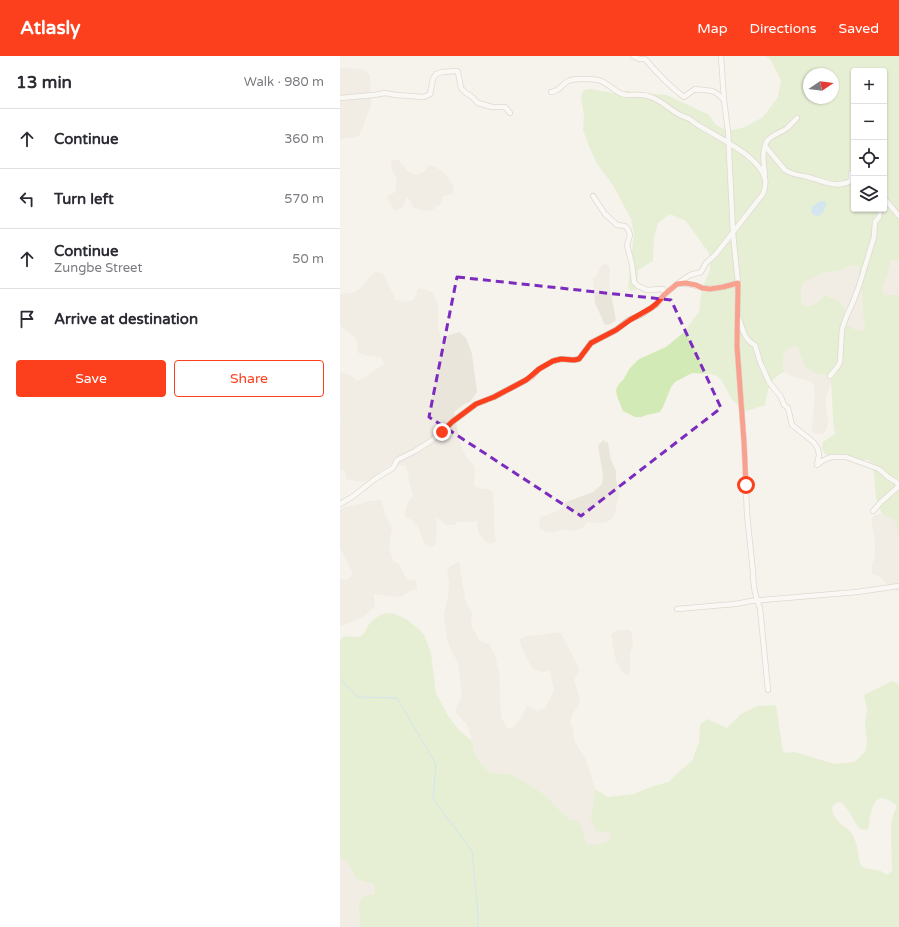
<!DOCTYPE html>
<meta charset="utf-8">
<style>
:root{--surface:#fff;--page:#f2f2f3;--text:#2b2b33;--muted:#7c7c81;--line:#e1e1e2;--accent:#fc3f1d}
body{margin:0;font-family:"Varela Round",sans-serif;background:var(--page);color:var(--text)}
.controls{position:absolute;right:12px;top:12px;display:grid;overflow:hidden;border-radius:4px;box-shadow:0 1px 3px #0004}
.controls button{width:36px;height:36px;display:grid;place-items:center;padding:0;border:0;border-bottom:1px solid var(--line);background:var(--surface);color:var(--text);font:20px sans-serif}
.compass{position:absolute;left:463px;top:12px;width:36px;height:36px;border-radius:50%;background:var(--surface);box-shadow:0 1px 3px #0004;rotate:77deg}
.stop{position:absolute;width:12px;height:12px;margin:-9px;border:3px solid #fc3f1d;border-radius:50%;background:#fff}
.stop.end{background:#fc3f1d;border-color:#fff;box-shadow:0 1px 4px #0008}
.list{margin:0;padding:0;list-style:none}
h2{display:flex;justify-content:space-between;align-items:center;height:52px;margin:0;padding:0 16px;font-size:17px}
h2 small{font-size:13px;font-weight:400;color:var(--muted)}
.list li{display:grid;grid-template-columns:26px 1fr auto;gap:12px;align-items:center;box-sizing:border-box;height:60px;padding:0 16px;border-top:1px solid var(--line)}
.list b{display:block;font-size:15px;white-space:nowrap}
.list p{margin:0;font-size:13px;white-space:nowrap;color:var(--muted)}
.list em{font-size:13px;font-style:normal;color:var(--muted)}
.actions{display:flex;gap:8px;padding:12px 16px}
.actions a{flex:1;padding:9px 0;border:1px solid var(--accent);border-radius:4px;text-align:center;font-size:14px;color:var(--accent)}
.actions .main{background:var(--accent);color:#fff}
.icon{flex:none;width:22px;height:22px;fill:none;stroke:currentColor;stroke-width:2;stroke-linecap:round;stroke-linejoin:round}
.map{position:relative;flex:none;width:559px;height:871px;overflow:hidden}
header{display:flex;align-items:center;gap:24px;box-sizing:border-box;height:56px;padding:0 20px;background:var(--accent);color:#fff}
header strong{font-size:19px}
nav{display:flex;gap:22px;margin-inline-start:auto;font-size:14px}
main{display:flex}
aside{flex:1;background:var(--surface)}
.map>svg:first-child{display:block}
.residential{fill:#eae5da}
.green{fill:#d2eab5;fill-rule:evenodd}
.water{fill:#a9d4f2}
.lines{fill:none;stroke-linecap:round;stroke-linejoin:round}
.stream{stroke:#a9d4f2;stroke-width:1}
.street-casing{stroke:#c2bbae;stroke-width:6}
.street{stroke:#fff;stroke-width:4.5}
.route{stroke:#fc3f1d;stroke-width:5}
.marked{fill:none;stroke:#7b2cbf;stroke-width:3;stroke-dasharray:8 5;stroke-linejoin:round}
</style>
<header>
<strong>Atlasly</strong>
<nav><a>Map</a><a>Directions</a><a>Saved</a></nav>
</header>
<main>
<aside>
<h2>13 min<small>Walk · 980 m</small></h2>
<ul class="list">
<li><svg class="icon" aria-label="ahead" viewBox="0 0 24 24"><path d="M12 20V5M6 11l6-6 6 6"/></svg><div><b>Continue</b></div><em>360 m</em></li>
<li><svg class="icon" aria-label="left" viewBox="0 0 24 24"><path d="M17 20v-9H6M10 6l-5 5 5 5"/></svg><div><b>Turn left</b></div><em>570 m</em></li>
<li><svg class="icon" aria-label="ahead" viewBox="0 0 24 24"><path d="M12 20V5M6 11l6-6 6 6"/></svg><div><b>Continue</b><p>Zungbe Street</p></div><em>50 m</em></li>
<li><svg class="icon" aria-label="arrive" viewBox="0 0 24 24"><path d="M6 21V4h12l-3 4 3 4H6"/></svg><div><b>Arrive at destination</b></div></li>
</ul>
<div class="actions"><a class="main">Save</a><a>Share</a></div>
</aside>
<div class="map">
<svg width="559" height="871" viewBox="0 0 559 871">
<rect width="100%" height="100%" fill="#f6f3ec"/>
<g class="residential">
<polygon points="0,12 23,13 30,19 31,49 19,80 12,82 5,82 0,84"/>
<polygon points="52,104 58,104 69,116 75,119 83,117 89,109 97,112 107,120 114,132 113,138 103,140 101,148 97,150 91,155 74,152 67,141 63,150 56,155 52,151 47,141 55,136 57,123 51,113"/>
<polygon points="551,204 559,205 559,239 544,239 542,233 544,226 548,219 549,209"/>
<polygon points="265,208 269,210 270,213 269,226 276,264 271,268 265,269 255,247 253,222 257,219 261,210"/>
<polygon points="512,209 520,212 519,222 522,240 523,259 525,269 523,275 510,272 505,266 505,253 501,247 495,244 490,240 485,239 471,250 463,250 461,245 461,234 463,227 484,216 498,215"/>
<polygon points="35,216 42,217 49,229 55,243 65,246 74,244 78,232 90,235 93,237 98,248 98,273 101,282 119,276 126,282 132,298 137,336 130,346 124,348 114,356 120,387 125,399 135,411 134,430 140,433 150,433 153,437 154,453 154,472 156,486 149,488 143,483 138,476 137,465 118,466 113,469 106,469 96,461 97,475 95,490 90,491 85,489 79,473 73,465 65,460 65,457 67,448 73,440 70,428 66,410 51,408 32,422 23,426 6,423 5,415 0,413 0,368 2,365 0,363 0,316 10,319 17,325 27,320 44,308 41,301 29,300 18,297 17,285 13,279 2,272 0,266 0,238 12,237 21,232 29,221"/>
<polygon points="455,290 458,291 465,311 479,319 487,319 491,323 491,326 485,344 488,365 487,372 485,376 479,378 472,376 475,337 474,329 470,325 451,320 444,316 442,304 446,295 452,291"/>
<polygon points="263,384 268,387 271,404 276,415 276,422 279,439 274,460 269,465 263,467 246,466 244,471 232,475 223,473 215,476 206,476 199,471 200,461 219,455 226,446 253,436 262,428 263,418 258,390"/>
<polygon points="40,444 43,449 45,458 52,472 49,491 53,505 59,508 67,524 76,524 77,533 72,534 61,541 34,538 35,550 25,559 17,564 0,570 0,523 7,524 13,518 0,491 0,454 3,451 17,449 30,445"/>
<polygon points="542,458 551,461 556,466 559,480 559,536 549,530 540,521 532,518 532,509 535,500 535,486 531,463 536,459"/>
<polygon points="119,506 124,536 125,544 132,557 131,569 139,584 150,589 155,599 159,616 161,661 167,672 173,672 180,664 187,650 198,655 205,652 214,635 210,614 202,616 193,613 187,603 181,590 180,583 186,580 201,579 212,577 221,577 228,591 238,610 239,616 234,624 240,644 237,652 232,658 230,666 233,673 235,686 246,704 255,733 254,745 264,776 270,777 271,783 266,786 256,789 247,789 238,765 229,763 222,757 207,741 193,731 171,718 154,717 151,718 140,707 134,696 132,685 127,668 118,659 115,654 122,639 118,606 110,593 107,582 104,559 108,540 109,526 107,513 114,508"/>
<polygon points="285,574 290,574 292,580 293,589 290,596 290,617 286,619 283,617 276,605 271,578 276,575"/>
<polygon points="0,800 3,802 11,812 16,823 34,828 35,838 19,859 20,871 0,871"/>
</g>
<g class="green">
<path d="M425 0H559V205L551 204C549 208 549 212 548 217 546 227 540 227 544 239H559V480C554 465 559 464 542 458L538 449 536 442 533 408 528 404C513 404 499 401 485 398L482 392 483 386 495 378 493 363 491 323 487 319C474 319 475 316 465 311L458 291C449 289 442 297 443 306 443 309 443 313 444 316 428 324 429 332 425 349L407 355 401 352 391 342 382 325 377 320 371 318 352 317 335 326 331 331 323 351 320 356 307 359 301 361H295L283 355 277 340 276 334 279 328 283 324 290 312 299 303 326 291 343 277 359 256 362 232 370 214 369 197 346 165 330 158 318 167 314 181 313 205 298 214 297 233 291 235 288 231 294 178 291 163 273 129 257 108 249 90 243 74 244 61 241 40 244 34 250 33 272 37 288 35 308 39 315 38 327 39 369 59 376 69 388 75 405 71 423 61 438 41 441 24 430 3ZM514 15H544V153H514ZM469 18H493V42H469ZM512 209 519 211V222L522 240 523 259 525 269 523 275C515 274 510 272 505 266 505 254 507 251 496 244 492 242 490 240 485 239L479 245 471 250H463C460 242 460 235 463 227L484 216 498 215Z"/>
<path d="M48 557 55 558 66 563 80 574 84 579 91 597 96 637 108 660 120 675 132 685 134 696 140 707 151 718 154 717 163 718H171L193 731 207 741 222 757 229 763 238 765 241 770 247 789C256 789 264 788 271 783L270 777 256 775 251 763 254 745 255 733 268 741 294 738 313 730 329 726 342 713 352 705 359 686 360 669 367 663 387 672 401 658 418 650 436 649 443 697 455 696 495 708 514 706 520 701 525 695 527 688 525 669 527 654 524 639 552 625 558 628 559 631V871H20L19 848 23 840 35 838 34 828 16 823C12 814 8 805 0 800V584C7 576 13 584 21 580 25 578 25 574 28 570 32 563 40 558 48 557ZM542 742 551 745 556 749V752L552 762 551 772 552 815C548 819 545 819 541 815 534 813 527 814 521 810 517 801 519 791 514 782 513 780 512 777 509 774 507 772 504 771 502 769 494 763 485 747 501 746L508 754 518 771 520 773 526 774 529 772C529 765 531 750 536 745 538 743 539 743 542 742Z"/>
</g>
<polygon class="water" points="480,145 485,145 486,149 484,155 479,160 474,159 471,156 472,151"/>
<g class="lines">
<polyline class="stream" points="0,623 18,641 57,642 96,708 93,743 132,795 138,857 138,871"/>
<defs>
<g id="street">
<path d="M293 0 299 3H305C317 17 329 30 344 41L355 33C362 35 370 33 376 37 379 39 382 42 384 44"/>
<path d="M381 0 384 44 388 75 393 177 398 227 397 290 404 386 407 458 413 516C413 528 415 541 420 552L428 634"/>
<polyline points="0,42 34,39 45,37 56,39 84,41 90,38 93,23 96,18 102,16 117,15 118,16 121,32 126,37 131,40 138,47 152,51 165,51 170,57"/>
<path d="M425 90 445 114C452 119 460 119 468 121 483 125 496 133 511 125V117L514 116"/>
<path d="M425 119C424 108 421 95 427 85 431 79 440 77 446 73 450 70 453 66 457 62"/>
<polyline points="253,140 265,158 277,169 285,170 288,173 290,179 287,189 292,208 294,226 298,230 307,234 323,233 325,238"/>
<polyline points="544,142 559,160"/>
<path d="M339 228C351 227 354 230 364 232 375 234 387 230 398 227"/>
<path d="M399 263C403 273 404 284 415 289L419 302 420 306 429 326 441 341 444 349 448 352 452 369 471 384 475 388 478 393 479 399 477 409 482 405 491 401H506L539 413 548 421 556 426 558 428 557 432 541 446 533 455"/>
<polyline points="490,320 498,310 500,306 502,273 507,259 513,246 519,230 534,181 535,166 539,161 541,153"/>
<path d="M0 448 12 441 35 423 53 412 57 404 75 395 91 385 112 366 136 348 154 341 186 324 191 321 199 313 213 305 221 303 234 304 239 303 251 287 276 274 289 264 302 258 317 248 325 238 337 228 350 219 361 216 366 207 376 198 423 138C425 133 426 128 425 123 420 100 377 81 358 69 354 67 352 64 348 62 345 61 342 60 340 59 330 54 322 45 311 41 300 36 291 41 282 38 274 35 267 26 258 24 252 23 234 22 228 25 221 29 220 35 211 36"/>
<polyline points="337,553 395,548 411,545 517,536 559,530"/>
</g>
</defs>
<use href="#street" class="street-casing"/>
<use href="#street" class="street"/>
</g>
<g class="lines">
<polyline class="route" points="102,376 112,366 136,348 154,341 186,324 191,320 199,313 213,305 221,303 234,304 239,303 251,287 276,274 290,264 311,252 316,248 325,238 337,228 345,227 356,229 362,232 370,233 383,231 398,227 397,290 404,386 406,429"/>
</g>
<path d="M0 0H559V871H0ZM117 221 331 244 381 352 241 460 89 361Z" fill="#f6f3ec" fill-opacity=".55" fill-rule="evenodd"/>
<path class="marked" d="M117 221 331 244 381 352 241 460 89 361Z"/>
</svg>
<div class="controls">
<button>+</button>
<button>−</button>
<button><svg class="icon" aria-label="locate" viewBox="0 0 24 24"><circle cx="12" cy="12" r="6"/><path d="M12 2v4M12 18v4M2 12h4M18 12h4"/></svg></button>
<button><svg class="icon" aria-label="layers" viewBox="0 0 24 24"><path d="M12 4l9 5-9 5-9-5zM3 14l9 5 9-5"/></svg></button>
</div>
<svg class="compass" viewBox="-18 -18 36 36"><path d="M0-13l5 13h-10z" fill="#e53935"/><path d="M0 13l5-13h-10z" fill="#7c7c81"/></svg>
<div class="stop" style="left:406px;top:429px"></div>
<div class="stop end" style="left:102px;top:376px"></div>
</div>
</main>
